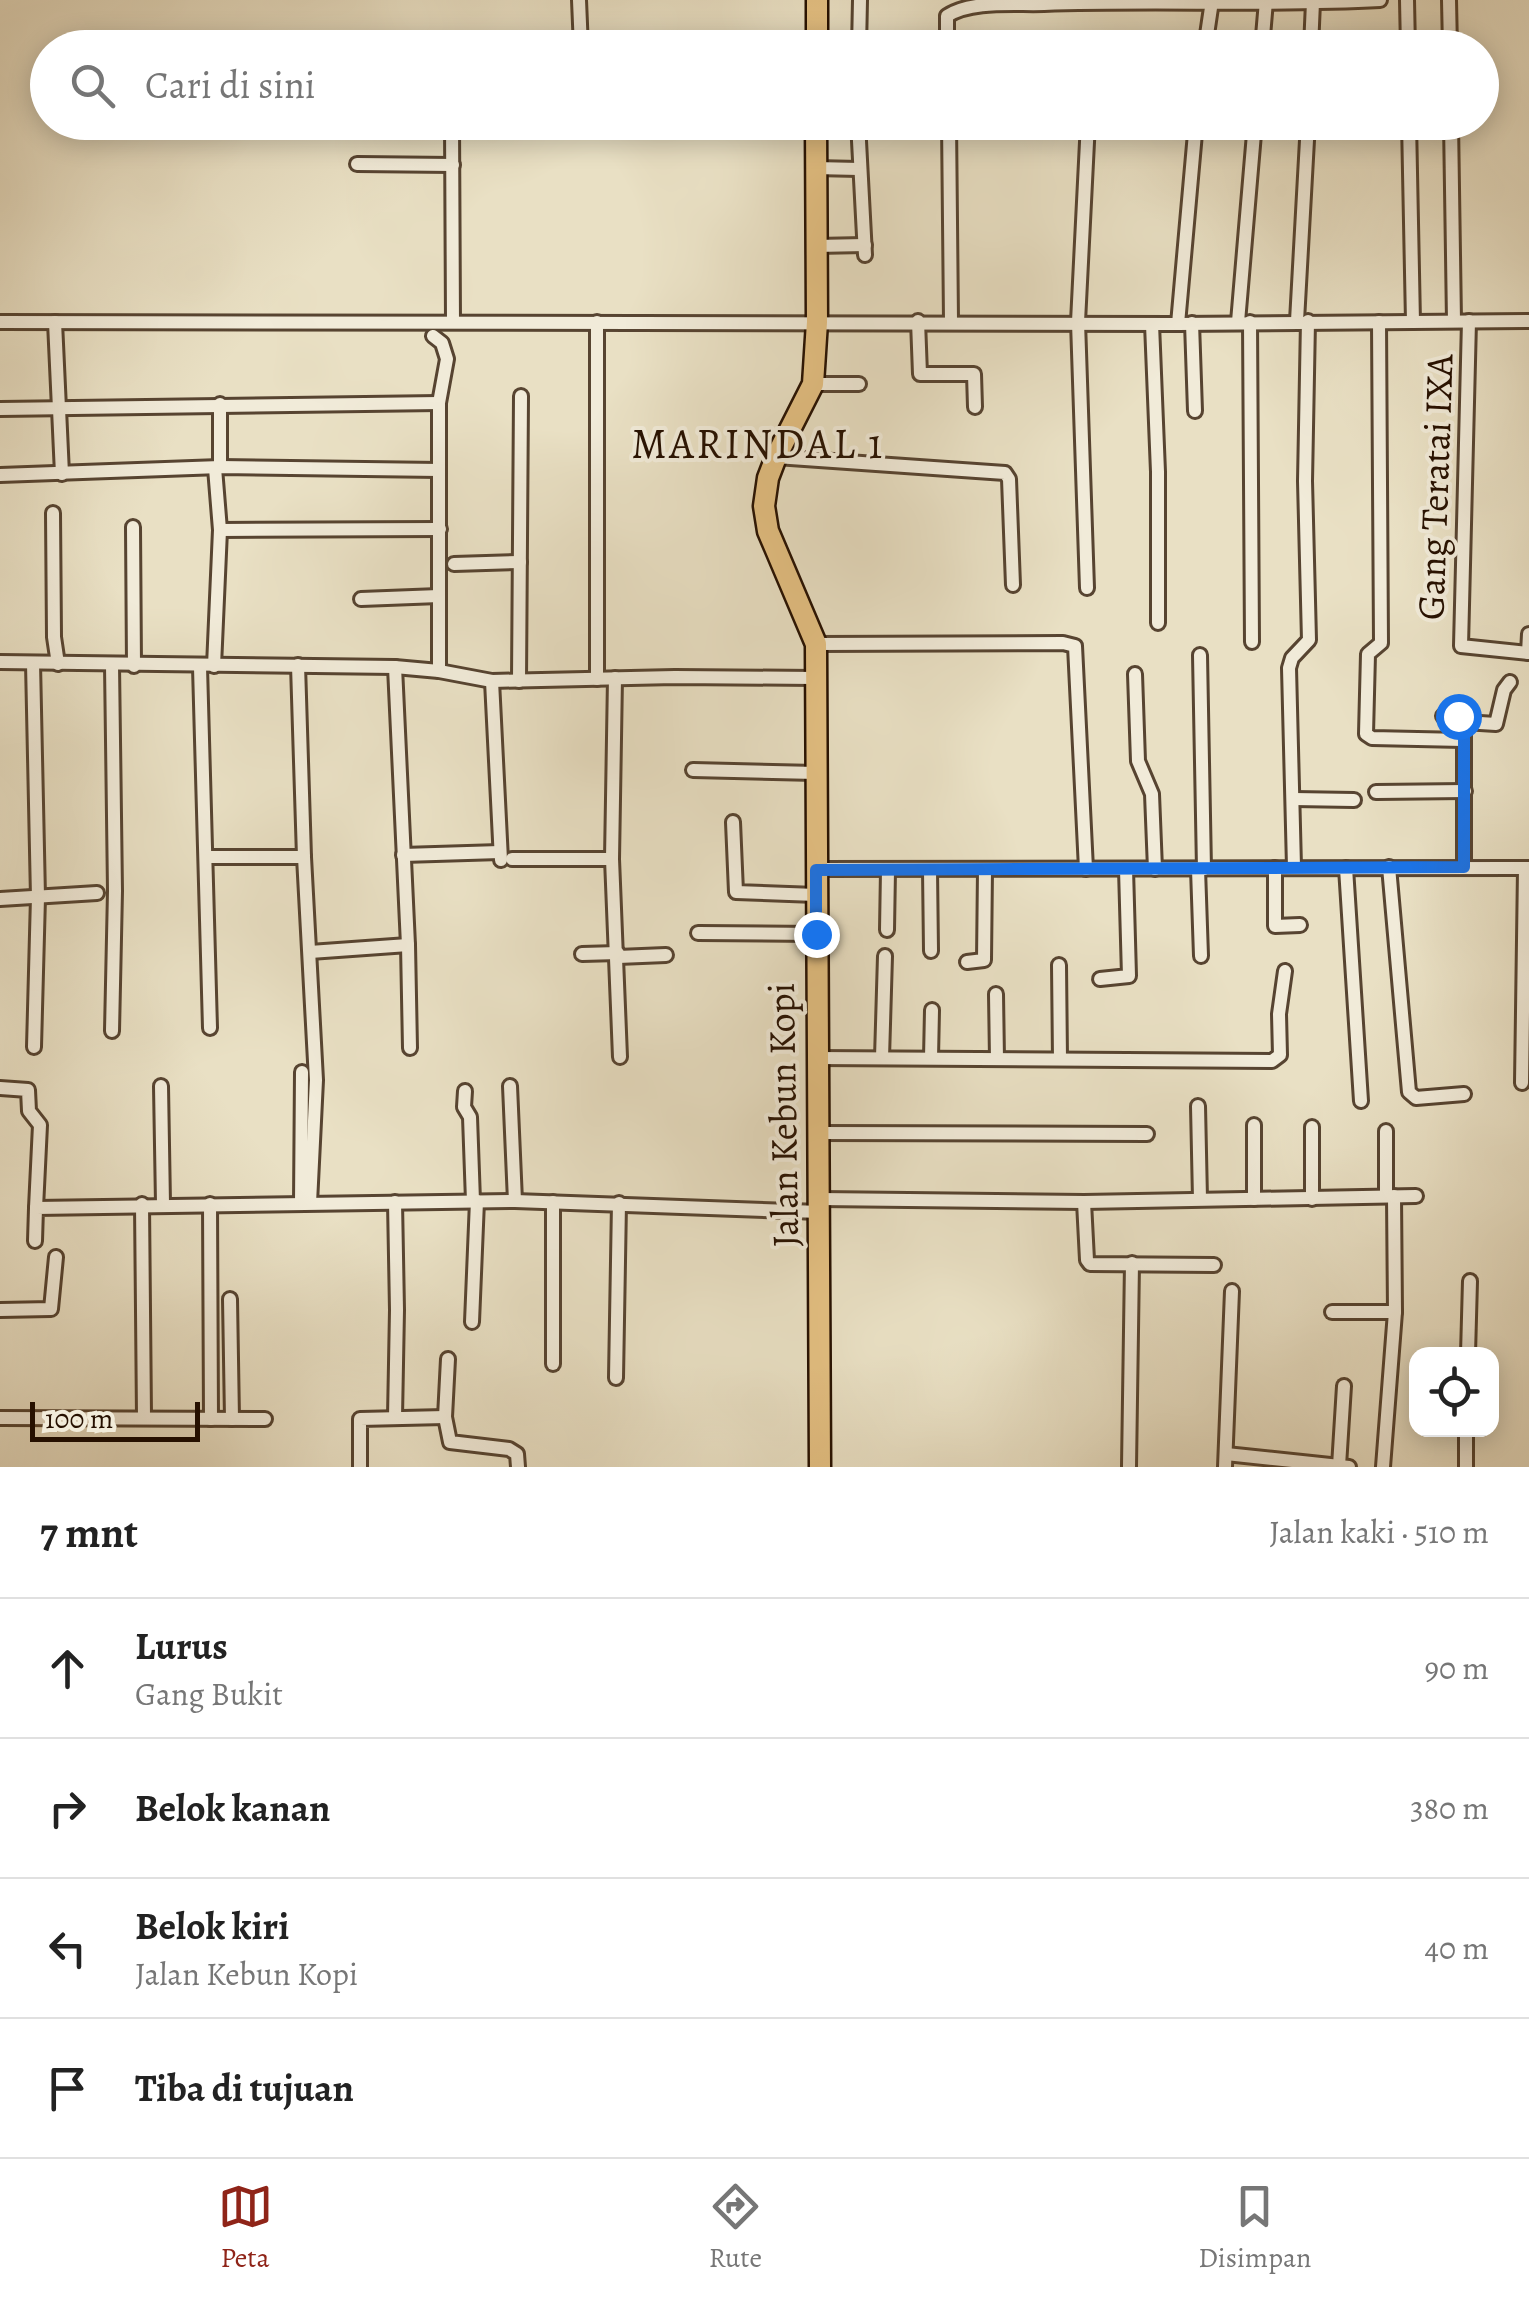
<!DOCTYPE html>
<html lang="id">
<meta charset="utf-8">
<style>
:root{--surface:#fff;--page:#f2f2f2;--text:#222;--muted:#767676;--line:#e0e0e0;--accent:#8f2418}
body{margin:0;font-family:Alegreya,serif;background:var(--page);color:var(--text)}
.controls{position:absolute;right:30px;bottom:30px;display:grid;overflow:hidden;border-radius:20px;box-shadow:0 5px 25px #0003}
.controls button{width:90px;height:90px;display:grid;place-items:center;padding:0;border:0;border-bottom:2px solid var(--line);background:var(--surface);color:var(--text);font:50px sans-serif}
.scale{position:absolute;left:30px;bottom:25px;width:170px;box-sizing:border-box;padding-left:10px;border:5px solid #261000;border-top:0;font-size:28px;line-height:35px;white-space:nowrap;color:#261000;-webkit-text-stroke:8px #f1ebd9;paint-order:stroke}
.stop{position:absolute;width:30px;height:30px;margin:-22px;border:8px solid #1a73e8;border-radius:50%;background:#fff}
.stop.end{background:#1a73e8;border-color:#fff;box-shadow:0 2px 10px #0008}
.list{margin:0;padding:0;list-style:none}
h2{display:flex;justify-content:space-between;align-items:center;height:130px;margin:0;padding:0 40px;font-size:42px}
h2 small{font-size:32px;font-weight:400;color:var(--muted)}
.list li{display:grid;grid-template-columns:65px 1fr auto;gap:30px;align-items:center;box-sizing:border-box;height:140px;padding:0 40px;border-top:2px solid var(--line)}
.list b{display:block;font-size:38px;white-space:nowrap}
.list p{margin:0;font-size:32px;white-space:nowrap;color:var(--muted)}
.list em{font-size:32px;font-style:normal;color:var(--muted)}
.icon{flex:none;width:55px;height:55px;fill:none;stroke:currentColor;stroke-width:2;stroke-linecap:round;stroke-linejoin:round}
.map{position:relative;flex:none;width:1529px;height:1467px;overflow:hidden}
.search{position:absolute;background:var(--surface);box-shadow:0 5px 25px #0003;left:30px;right:30px;top:30px;height:110px;display:flex;align-items:center;gap:25px;box-sizing:border-box;padding:0 35px;border-radius:55px;color:var(--muted);font-size:38px}
.sheet{height:690px;background:var(--surface)}
nav{display:flex;justify-content:space-around;align-items:center;box-sizing:border-box;height:140px;border-top:2px solid var(--line);background:var(--surface);font-size:28px;color:var(--muted)}
nav a{display:grid;justify-items:center;gap:5px}
nav .on{color:var(--accent)}
.map>svg:first-child{display:block}
.lines{fill:none;stroke-linecap:round;stroke-linejoin:round}
.minor-casing{stroke:#574431;stroke-width:18}
.primary-casing{stroke:#261000;stroke-width:25}
.minor{stroke:#f1ebd9;stroke-width:12}
.primary{stroke:#e4c082;stroke-width:20}
.route{stroke:#1a73e8;stroke-width:12}
.labels{text-anchor:middle;stroke-width:8;stroke-linejoin:round;paint-order:stroke}
.street-label{font-size:38px;fill:#261000;stroke:#f1ebd9}
.quarter-label{font-size:42px;letter-spacing:2.5px;fill:#261000;stroke:#f1ebd9}
</style>
<div class="map">
<svg width="1529" height="1467" viewBox="0 0 1529 1467">
<rect width="100%" height="100%" fill="#e9e0c4"/>
<filter id="stains"><feTurbulence type="fractalNoise" baseFrequency=".002" numOctaves="4"/><feColorMatrix values="0 0 0 0 .2 0 0 0 0 .09 0 0 0 0 .02 0 0 0 .5 -.17"/></filter>
<radialGradient id="worn" r=".72"><stop offset=".6" stop-color="#630" stop-opacity="0"/><stop offset="1" stop-color="#630" stop-opacity=".3"/></radialGradient>
<g class="lines">
<defs>
<g id="minor">
<polyline points="579,0 581,48"/>
<polyline points="1407,0 1408,48"/>
<polyline points="1449,0 1450,48"/>
<polyline points="859,48 860,0"/>
<path d="M947 48V16C971 0 1015 5 1044 4 1156 0 1269 6 1380 0"/>
<polyline points="1205,48 1212,1"/>
<polyline points="1262,48 1266,1"/>
<polyline points="1311,48 1313,2"/>
<polyline points="452,122 453,322"/>
<polyline points="858,122 865,255"/>
<polyline points="949,122 951,321"/>
<polyline points="1409,122 1413,322"/>
<polyline points="1451,122 1454,321"/>
<polyline points="357,164 453,165"/>
<polyline points="815,168 859,169"/>
<polyline points="816,246 865,245"/>
<polyline points="918,321 920,374 974,374 975,407"/>
<polyline points="1297,321 1308,122"/>
<polyline points="1469,321 1461,646 1529,653"/>
<polyline points="0,322 1178,324 1529,321"/>
<polyline points="55,322 62,474"/>
<polyline points="1238,322 1255,122"/>
<polyline points="1250,322 1252,642"/>
<polyline points="1379,322 1381,643 1368,654 1366,734 1372,738 1463,740"/>
<polyline points="1192,323 1195,411"/>
<polyline points="1152,324 1158,472 1158,623"/>
<polyline points="1178,324 1196,122"/>
<polyline points="433,336 442,343 447,359 439,403 439,671"/>
<polyline points="813,384 859,384"/>
<polyline points="0,409 439,403"/>
<polyline points="776,457 1005,473 1009,479 1013,585"/>
<polyline points="220,467 220,404"/>
<polyline points="0,475 220,467 439,470"/>
<polyline points="53,513 54,637 58,664"/>
<polyline points="133,527 134,666"/>
<polyline points="220,530 440,529"/>
<polyline points="454,564 520,562"/>
<polyline points="1087,588 1078,322 1088,122"/>
<polyline points="361,599 439,596"/>
<polyline points="816,644 1063,643 1075,646 1086,869"/>
<polyline points="1528,653 1529,634"/>
<polyline points="1200,655 1204,869"/>
<polyline points="0,662 395,667 439,671 492,681 675,677 815,678"/>
<polyline points="33,663 38,897 34,1047"/>
<polyline points="298,665 304,857 316,1080 310,1203"/>
<polyline points="214,666 220,530 215,468"/>
<polyline points="200,667 210,1028"/>
<polyline points="395,667 408,945 410,1048"/>
<polyline points="1135,674 1138,761 1152,794 1155,869"/>
<polyline points="615,678 612,859 620,1057"/>
<polyline points="597,679 597,322"/>
<polyline points="492,681 501,860"/>
<polyline points="519,681 521,396"/>
<polyline points="1443,716 1458,717 1464,720 1464,867"/>
<polyline points="1464,722 1496,724 1504,690 1510,682"/>
<polyline points="693,770 816,773"/>
<polyline points="1376,792 1465,791"/>
<polyline points="1294,799 1354,800"/>
<polyline points="733,822 736,892 816,895"/>
<polyline points="403,855 500,852"/>
<polyline points="206,857 304,857"/>
<polyline points="512,859 612,859"/>
<polyline points="1294,867 1289,668 1292,658 1309,640 1305,481 1308,321"/>
<polyline points="1389,867 1409,1092 1416,1098 1464,1094"/>
<polyline points="1275,868 1275,926 1300,925"/>
<polyline points="1346,868 1361,1101"/>
<polyline points="816,869 1529,868"/>
<polyline points="1198,869 1201,956"/>
<polyline points="930,870 931,951"/>
<polyline points="0,899 97,893"/>
<polyline points="887,930 888,870"/>
<polyline points="698,933 816,934"/>
<polyline points="310,952 408,945"/>
<polyline points="582,954 618,953"/>
<polyline points="618,957 666,955"/>
<polyline points="967,962 984,960 985,870"/>
<polyline points="1059,965 1060,1059"/>
<polyline points="1100,979 1129,976 1126,869"/>
<polyline points="996,994 997,1059"/>
<polyline points="112,1031 115,891 112,665"/>
<polyline points="816,1058 1272,1061 1280,1055 1279,1014 1285,971"/>
<polyline points="882,1058 885,956"/>
<polyline points="931,1058 932,1010"/>
<polyline points="1522,1083 1525,869"/>
<polyline points="161,1086 163,1204"/>
<polyline points="510,1086 515,1201"/>
<polyline points="0,1088 28,1090 29,1111 40,1125 36,1208"/>
<polyline points="465,1091 464,1107 470,1117 473,1201"/>
<polyline points="1198,1106 1200,1199"/>
<polyline points="817,1133 1147,1134"/>
<polyline points="1386,1195 1386,1131"/>
<polyline points="820,1199 1084,1202 1416,1196"/>
<polyline points="1254,1199 1254,1125"/>
<polyline points="1312,1199 1312,1127"/>
<polyline points="395,1202 397,1310 395,1417"/>
<polyline points="1084,1202 1087,1260 1090,1264 1214,1265"/>
<polyline points="301,1203 302,1072"/>
<polyline points="142,1204 144,1417"/>
<polyline points="210,1204 211,1419"/>
<polyline points="35,1241 36,1208 515,1201 820,1212"/>
<polyline points="230,1299 232,1419"/>
<polyline points="0,1310 51,1309 56,1257"/>
<polyline points="1332,1312 1395,1312"/>
<polyline points="472,1322 477,1201"/>
<polyline points="1468,1354 1470,1281"/>
<polyline points="448,1359 445,1417 450,1442 509,1449 517,1454 518,1467"/>
<polyline points="553,1364 553,1202"/>
<polyline points="616,1378 619,1203"/>
<polyline points="0,1418 265,1419"/>
<polyline points="1226,1454 1349,1467"/>
<polyline points="1339,1466 1344,1386"/>
<polyline points="360,1467 360,1419 445,1417"/>
<polyline points="1129,1467 1132,1263"/>
<polyline points="1225,1467 1232,1291"/>
<polyline points="1383,1467 1395,1312 1394,1196"/>
<polyline points="1466,1467 1466,1430"/>
</g>
<g id="primary">
<polyline points="817,48 817,0"/>
<polyline points="816,122 817,322 813,384 776,457 768,478 764,506 768,531 816,644 820,1467"/>
</g>
</defs>
<use href="#minor" class="minor-casing"/>
<use href="#primary" class="primary-casing"/>
<use href="#minor" class="minor"/>
<use href="#primary" class="primary"/>
</g>
<g class="lines">
<polyline class="route" points="816,934 816,870 1464,867 1464,720 1458,716"/>
</g>
<g class="labels">
<g class="street-label">
<text transform="translate(1435 487) rotate(-88)" y="13">Gang Teratai IXA</text>
<text transform="translate(783 1115) rotate(-91)" y="13">Jalan Kebun Kopi</text>
</g>
<g class="quarter-label">
<text x="758" y="458">MARINDAL 1</text>
</g>
</g>
<rect width="100%" height="100%" filter="url(#stains)"/>
<rect width="100%" height="100%" fill="url(#worn)"/>
</svg>
<div class="controls">
<button><svg class="icon" aria-label="locate" viewBox="0 0 24 24"><circle cx="12" cy="12" r="6"/><path d="M12 2v4M12 18v4M2 12h4M18 12h4"/></svg></button>
</div>
<div class="scale">100 m</div>
<div class="stop" style="left:1458px;top:716px"></div>
<div class="stop end" style="left:816px;top:934px"></div>
<div class="search"><svg class="icon" aria-label="search" viewBox="0 0 24 24"><circle cx="10" cy="10" r="6"/><path d="M15 15l6 6"/></svg>Cari di sini</div>
</div>
<section class="sheet">
<h2>7 mnt<small>Jalan kaki · 510 m</small></h2>
<ul class="list">
<li><svg class="icon" aria-label="ahead" viewBox="0 0 24 24"><path d="M12 20V5M6 11l6-6 6 6"/></svg><div><b>Lurus</b><p>Gang Bukit</p></div><em>90 m</em></li>
<li><svg class="icon" aria-label="right" viewBox="0 0 24 24"><path d="M7 20v-9h11M14 6l5 5-5 5"/></svg><div><b>Belok kanan</b></div><em>380 m</em></li>
<li><svg class="icon" aria-label="left" viewBox="0 0 24 24"><path d="M17 20v-9H6M10 6l-5 5 5 5"/></svg><div><b>Belok kiri</b><p>Jalan Kebun Kopi</p></div><em>40 m</em></li>
<li><svg class="icon" aria-label="arrive" viewBox="0 0 24 24"><path d="M6 21V4h12l-3 4 3 4H6"/></svg><div><b>Tiba di tujuan</b></div></li>
</ul>
</section>
<nav>
<a class="on"><svg class="icon" aria-label="map" viewBox="0 0 24 24"><path d="M3 6l6-2 6 2 6-2v14l-6 2-6-2-6 2zM9 4v14M15 6v14"/></svg>Peta</a>
<a><svg class="icon" aria-label="directions" viewBox="0 0 24 24"><path d="M12 3l9 9-9 9-9-9zM9 14v-3h6M13 9l2 2-2 2"/></svg>Rute</a>
<a><svg class="icon" aria-label="saved" viewBox="0 0 24 24"><path d="M7 4h10v16l-5-4-5 4z"/></svg>Disimpan</a>
</nav>
